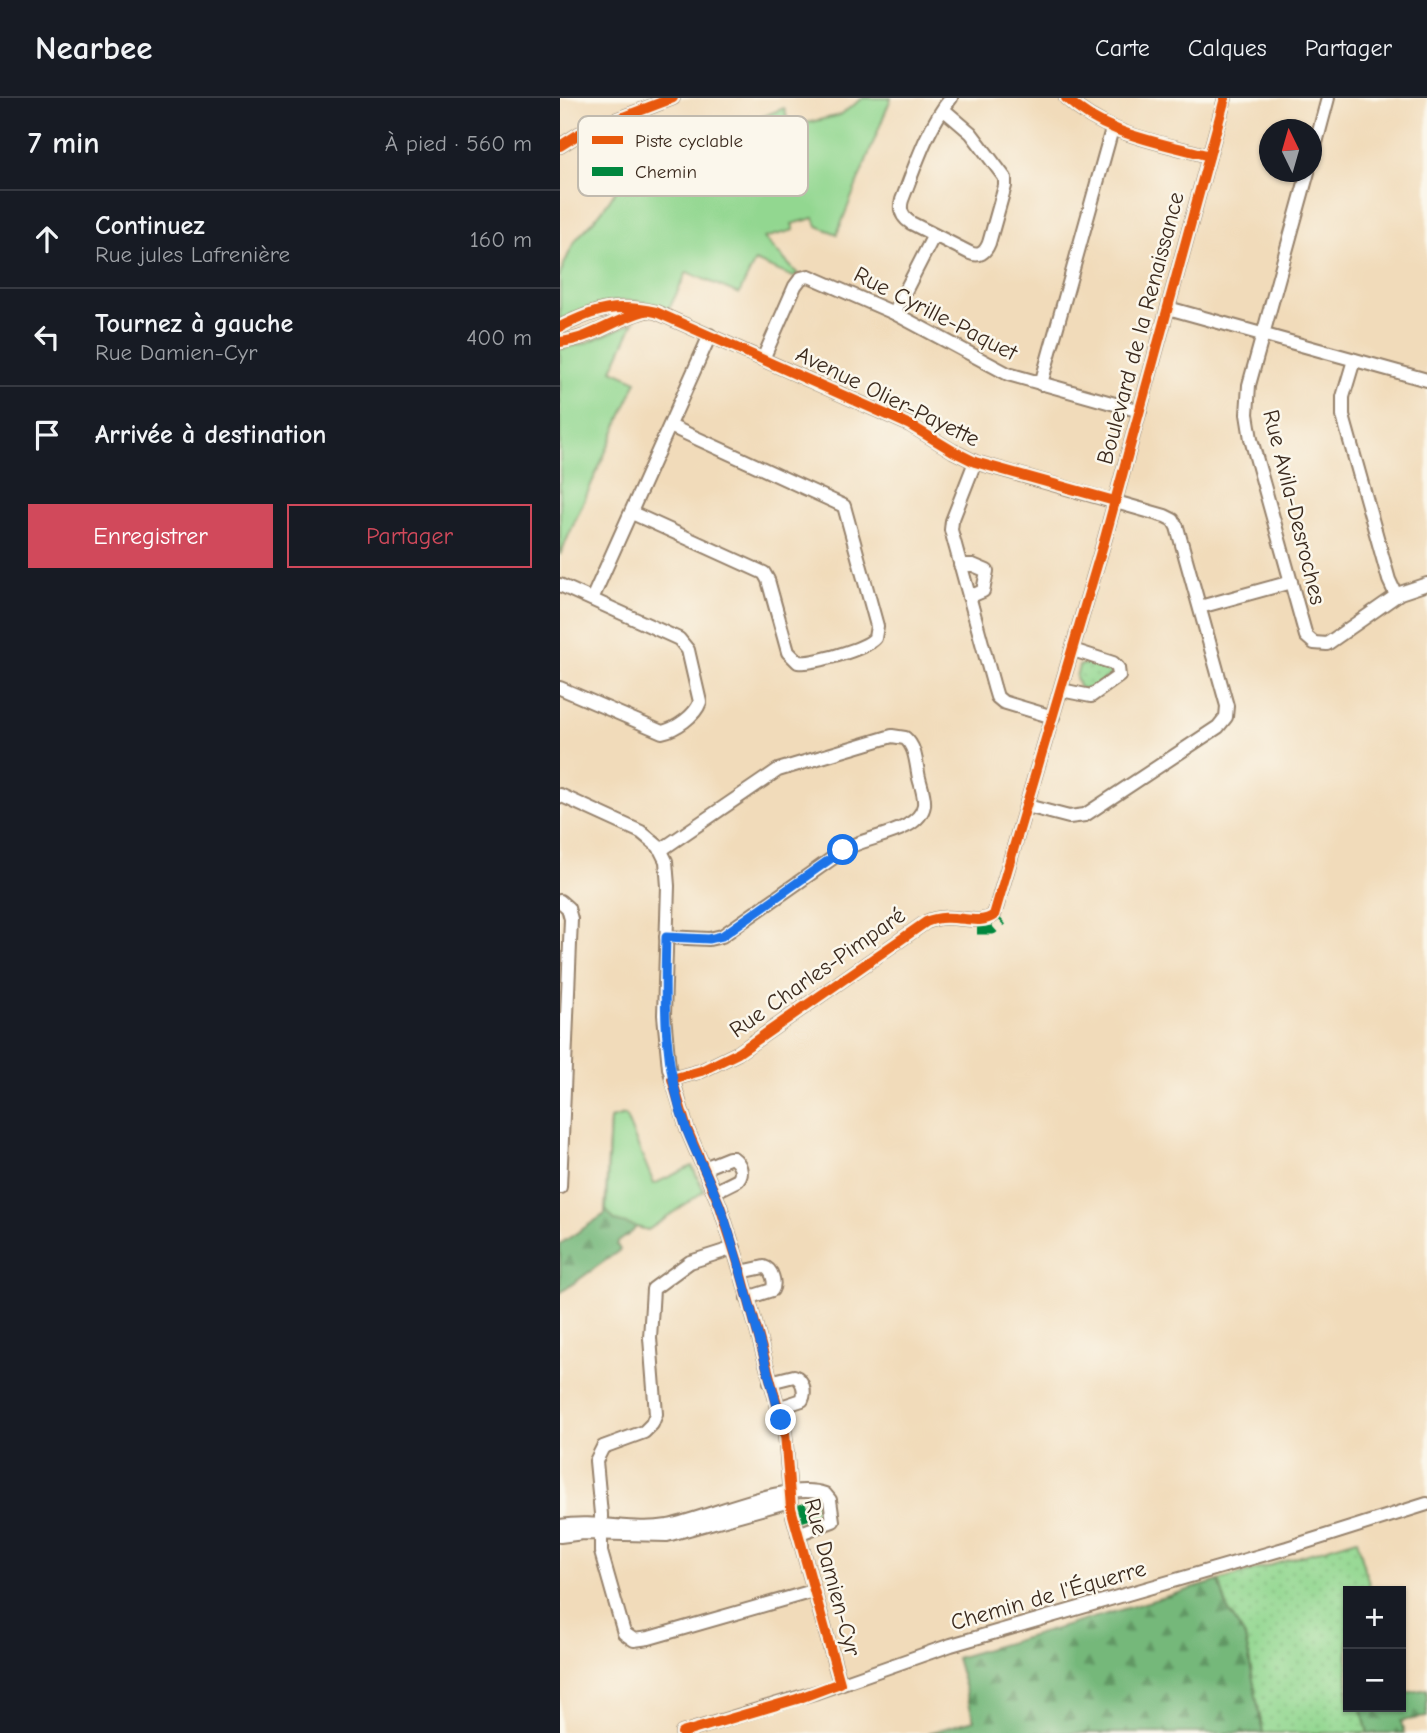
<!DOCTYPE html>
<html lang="fr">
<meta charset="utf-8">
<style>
:root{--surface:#171b24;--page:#20242c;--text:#f1f3f6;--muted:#9ea1a6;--line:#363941;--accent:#d1495b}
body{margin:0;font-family:"Comic Neue",sans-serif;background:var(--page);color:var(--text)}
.controls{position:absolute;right:21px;bottom:21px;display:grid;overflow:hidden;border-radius:0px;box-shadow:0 2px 5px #0004}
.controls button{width:63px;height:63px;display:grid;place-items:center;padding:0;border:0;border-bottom:2px solid var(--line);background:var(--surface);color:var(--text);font:35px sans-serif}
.compass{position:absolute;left:699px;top:21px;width:63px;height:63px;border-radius:50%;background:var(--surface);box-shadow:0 2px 5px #0004;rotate:355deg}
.stop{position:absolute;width:21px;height:21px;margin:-16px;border:5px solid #1a73e8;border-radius:50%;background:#fff}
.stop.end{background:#1a73e8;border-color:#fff;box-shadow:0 2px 7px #0008}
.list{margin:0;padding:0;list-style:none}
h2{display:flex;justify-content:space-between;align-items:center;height:91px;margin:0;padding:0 28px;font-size:30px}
h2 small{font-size:23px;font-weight:400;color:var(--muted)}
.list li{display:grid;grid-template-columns:46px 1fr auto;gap:21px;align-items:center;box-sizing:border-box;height:98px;padding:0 28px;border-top:2px solid var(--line)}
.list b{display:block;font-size:26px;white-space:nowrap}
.list p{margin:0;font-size:23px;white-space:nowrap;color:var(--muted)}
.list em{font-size:23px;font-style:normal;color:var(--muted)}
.actions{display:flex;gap:14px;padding:21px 28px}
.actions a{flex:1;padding:16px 0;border:2px solid var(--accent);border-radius:0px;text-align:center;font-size:24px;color:var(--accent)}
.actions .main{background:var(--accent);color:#fff}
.icon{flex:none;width:38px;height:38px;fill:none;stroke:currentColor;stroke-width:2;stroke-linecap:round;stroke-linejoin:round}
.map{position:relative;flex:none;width:867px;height:1635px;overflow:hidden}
header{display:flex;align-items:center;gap:42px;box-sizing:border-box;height:98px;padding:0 35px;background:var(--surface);border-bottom:2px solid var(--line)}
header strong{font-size:33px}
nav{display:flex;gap:38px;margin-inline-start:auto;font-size:24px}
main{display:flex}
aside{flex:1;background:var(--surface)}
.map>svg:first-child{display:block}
.grass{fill:url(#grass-dots);stroke:#668057;stroke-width:2}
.forest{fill:url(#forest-firs);stroke:#58714c;stroke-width:2}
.park{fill:#92d790;stroke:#668057;stroke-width:2}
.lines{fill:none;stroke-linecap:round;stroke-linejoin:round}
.minor-casing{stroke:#96826c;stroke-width:16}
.minor{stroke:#fff;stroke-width:12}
.quiet{stroke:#00873e;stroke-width:9;stroke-dasharray:18 9;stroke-linecap:butt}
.cycleway-casing{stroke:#fbf7ec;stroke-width:15}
.cycleway{stroke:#e8590c;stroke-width:10}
.route{stroke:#1a73e8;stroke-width:9}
.labels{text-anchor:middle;stroke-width:5;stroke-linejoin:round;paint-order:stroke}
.street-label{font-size:23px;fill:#3b2a1e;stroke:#fbf7ec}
.key{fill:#fbf7ec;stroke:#c1baae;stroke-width:2}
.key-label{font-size:19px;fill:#3b2a1e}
</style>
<header>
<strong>Nearbee</strong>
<nav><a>Carte</a><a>Calques</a><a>Partager</a></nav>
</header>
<main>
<aside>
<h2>7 min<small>À pied · 560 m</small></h2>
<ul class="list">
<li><svg class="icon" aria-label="ahead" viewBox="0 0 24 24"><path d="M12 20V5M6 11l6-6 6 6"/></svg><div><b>Continuez</b><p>Rue jules Lafrenière</p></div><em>160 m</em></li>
<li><svg class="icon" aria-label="left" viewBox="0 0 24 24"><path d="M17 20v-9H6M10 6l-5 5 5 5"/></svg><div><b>Tournez à gauche</b><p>Rue Damien-Cyr</p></div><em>400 m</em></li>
<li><svg class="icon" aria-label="arrive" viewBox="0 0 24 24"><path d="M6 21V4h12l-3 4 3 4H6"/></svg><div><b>Arrivée à destination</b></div></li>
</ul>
<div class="actions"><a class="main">Enregistrer</a><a>Partager</a></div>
</aside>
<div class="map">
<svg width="867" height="1635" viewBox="0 0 867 1635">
<defs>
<pattern id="grass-dots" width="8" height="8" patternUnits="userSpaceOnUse" patternTransform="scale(1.75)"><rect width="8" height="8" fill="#92d790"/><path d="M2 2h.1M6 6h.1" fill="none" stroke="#7fb97c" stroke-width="1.8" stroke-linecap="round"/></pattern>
<pattern id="forest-firs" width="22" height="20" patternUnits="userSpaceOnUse" patternTransform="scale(1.75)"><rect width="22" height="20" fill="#75b87a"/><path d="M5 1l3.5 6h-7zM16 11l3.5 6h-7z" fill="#619663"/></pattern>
</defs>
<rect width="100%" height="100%" fill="#fbf7ec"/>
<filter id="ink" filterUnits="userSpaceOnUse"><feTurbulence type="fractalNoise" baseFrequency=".0143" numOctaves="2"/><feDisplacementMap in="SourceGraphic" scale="14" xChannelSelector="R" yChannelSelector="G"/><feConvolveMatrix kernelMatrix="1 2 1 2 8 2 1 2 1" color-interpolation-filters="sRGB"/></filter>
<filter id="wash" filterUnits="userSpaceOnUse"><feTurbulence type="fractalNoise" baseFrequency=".00686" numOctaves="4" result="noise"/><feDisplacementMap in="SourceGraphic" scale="28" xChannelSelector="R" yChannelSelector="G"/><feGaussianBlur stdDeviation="1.57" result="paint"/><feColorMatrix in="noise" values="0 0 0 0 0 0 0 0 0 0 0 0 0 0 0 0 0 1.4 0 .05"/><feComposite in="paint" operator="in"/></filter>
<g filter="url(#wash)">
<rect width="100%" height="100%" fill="#f1dbba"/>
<g class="grass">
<polygon points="530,564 549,569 553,575 530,593 519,589 516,579 519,568"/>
<path d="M247 1399C261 1400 271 1405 266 1421L249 1426 244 1420 241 1404Z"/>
<polygon points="797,1441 811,1493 788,1493 788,1609 801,1609 808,1635 703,1635 685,1539 668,1512 659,1483"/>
</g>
<g class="forest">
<polygon points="65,1017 106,1120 88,1132 76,1129 72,1134 58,1144 57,1147 60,1152 0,1195 0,1146 45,1116 50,1021"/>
<polygon points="659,1483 668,1512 685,1539 703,1635 368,1635 414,1622 396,1560"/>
<polygon points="867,1591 867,1619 841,1623 844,1635 808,1635 801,1609 841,1609 841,1596"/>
</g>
<g class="park">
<path d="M303 0H331L277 136 257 128 254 120 232 126 234 132 204 140 238 176 233 179 195 163 179 196 127 174 109 211C70 195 36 204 0 222 0 209 0 190 0 177 2 171 14 142 19 138 34 123 49 106 59 86L52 77 224 10 230 29 280 17Z"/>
<polygon points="74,224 52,272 77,283 0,457 0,251 26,245"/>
<polygon points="65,1017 94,1086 132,1068 144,1093 88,1132 55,1123 46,1112 50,1021"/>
</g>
</g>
<g filter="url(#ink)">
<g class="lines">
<defs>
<g id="minor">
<path d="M506 0C545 37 599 44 649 58"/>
<path d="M383 11 411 35 445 80V88L429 145C425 155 419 159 410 155L351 125C342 119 339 112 342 102 356 66 367 30 391 0"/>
<polyline points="0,48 19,36 113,0"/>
<polyline points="752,60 768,0"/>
<polyline points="748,74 689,287 687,316 691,341 746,538 754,545 767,546 840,495 867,486"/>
<polyline points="608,210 867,282"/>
<polyline points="334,215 374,137"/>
<path d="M0 229C36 211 56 205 96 214L350 327 393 353 415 364 605 418 613 422 617 429 667 608 666 619 658 629 525 717 509 719 467 708"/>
<path d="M0 244C31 241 55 221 85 213"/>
<polyline points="203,261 235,188 241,180 249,178 334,215 448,276 580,313"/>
<polyline points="794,262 783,299 783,318 829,482 836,497"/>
<polyline points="481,286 552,31"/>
<polyline points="415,364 392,423 391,432 434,589 437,599 443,604 493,619"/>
<path d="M72 415 204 475 208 482 228 554 238 564C253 566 306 551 315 540L317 528 284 408 110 328"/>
<polyline points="400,467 413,467 427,473 423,493 409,499"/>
<path d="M0 487 119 541 128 552 140 604C135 618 116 631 102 634L0 590"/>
<polyline points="32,501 150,237"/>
<polyline points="640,509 731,484"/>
<polyline points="501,592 531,598 559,578 558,570 553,565 513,552"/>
<polyline points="0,697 81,734 99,749 106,763 108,788 104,917 109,970 127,1031 160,1108 181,1174 225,1335 231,1410 280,1585"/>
<path d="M101 752 218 672 332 638 345 640C356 649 356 666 359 680 361 688 365 698 364 707 360 734 309 738 287 750L162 838 149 841 106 839"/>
<polyline points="0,803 8,810 11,821 0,1089"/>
<path d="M112 981 141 973 178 955 366 824C392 812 417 830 434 817L545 440 665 0"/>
<path d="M144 1070 169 1060H173C180 1065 184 1075 178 1082L154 1094"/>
<polyline points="174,1150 130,1164 93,1191 90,1240 96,1316 92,1326 84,1334 43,1349 36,1363 41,1416 41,1454 64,1535 74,1542 89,1540 253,1493"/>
<path d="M181 1174 204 1169C212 1171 216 1185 212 1192L187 1200"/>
<path d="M210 1284 234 1278C243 1281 246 1294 242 1302L218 1310"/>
<path d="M0 1428C36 1422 72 1434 108 1428 149 1420 228 1382 265 1396L270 1402 273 1423 238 1436"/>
<polyline points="0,1438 23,1435 107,1437 230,1403"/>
<polyline points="122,1635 257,1594 391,1547 727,1450 867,1406"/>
</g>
</defs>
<use href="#minor" class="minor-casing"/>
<use href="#minor" class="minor"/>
<g class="quiet">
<polyline points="417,832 433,832 443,823"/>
<polyline points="241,1406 246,1423"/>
</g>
<defs>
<g id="cycleway">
<path d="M506 0C545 37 599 44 649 58"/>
<polyline points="0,48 19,36 113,0"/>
<path d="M0 229C36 211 56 205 96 214L350 327 393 353 415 364 551 402"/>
<path d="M0 244C31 241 55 221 85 213"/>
<path d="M122 1635 237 1601 280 1585 231 1410 225 1335 181 1174 160 1108 127 1031 112 981 141 973 178 955 366 824C392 812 417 830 434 817L545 440 665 0"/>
</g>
</defs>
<use href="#cycleway" class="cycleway-casing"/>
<use href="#cycleway" class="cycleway"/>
</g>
</g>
<g class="lines" filter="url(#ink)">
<path class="route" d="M221 1322C202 1255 186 1187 165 1122 155 1091 139 1063 127 1033 103 967 104 908 106 839L149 841 162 838 283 752"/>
</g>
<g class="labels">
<g class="street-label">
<text transform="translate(376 215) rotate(27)" y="8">Rue Cyrille-Paquet</text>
<text transform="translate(580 230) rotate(-75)" y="8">Boulevard de la Renaissance</text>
<text transform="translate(328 298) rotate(26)" y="8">Avenue Olier-Payette</text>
<text transform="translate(735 409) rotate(76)" y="8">Rue Avila-Desroches</text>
<text transform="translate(257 874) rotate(-35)" y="8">Rue Charles-Pimparé</text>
<text transform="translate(273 1479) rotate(75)" y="8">Rue Damien-Cyr</text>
<text transform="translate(488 1497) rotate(-16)" y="8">Chemin de l'Équerre</text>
</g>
</g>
<rect x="18" y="18" width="230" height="80" rx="10" class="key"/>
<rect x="32" y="38" width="31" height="8" fill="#e8590c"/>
<rect x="32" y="69" width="31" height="9" fill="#00873e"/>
<g class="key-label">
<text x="75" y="49">Piste cyclable</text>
<text x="75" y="80">Chemin</text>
</g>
</svg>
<div class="controls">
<button>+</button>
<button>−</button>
</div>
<svg class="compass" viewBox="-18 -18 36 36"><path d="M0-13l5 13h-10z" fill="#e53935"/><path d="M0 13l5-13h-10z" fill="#9ea1a6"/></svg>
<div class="stop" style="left:283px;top:752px"></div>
<div class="stop end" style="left:221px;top:1322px"></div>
</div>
</main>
